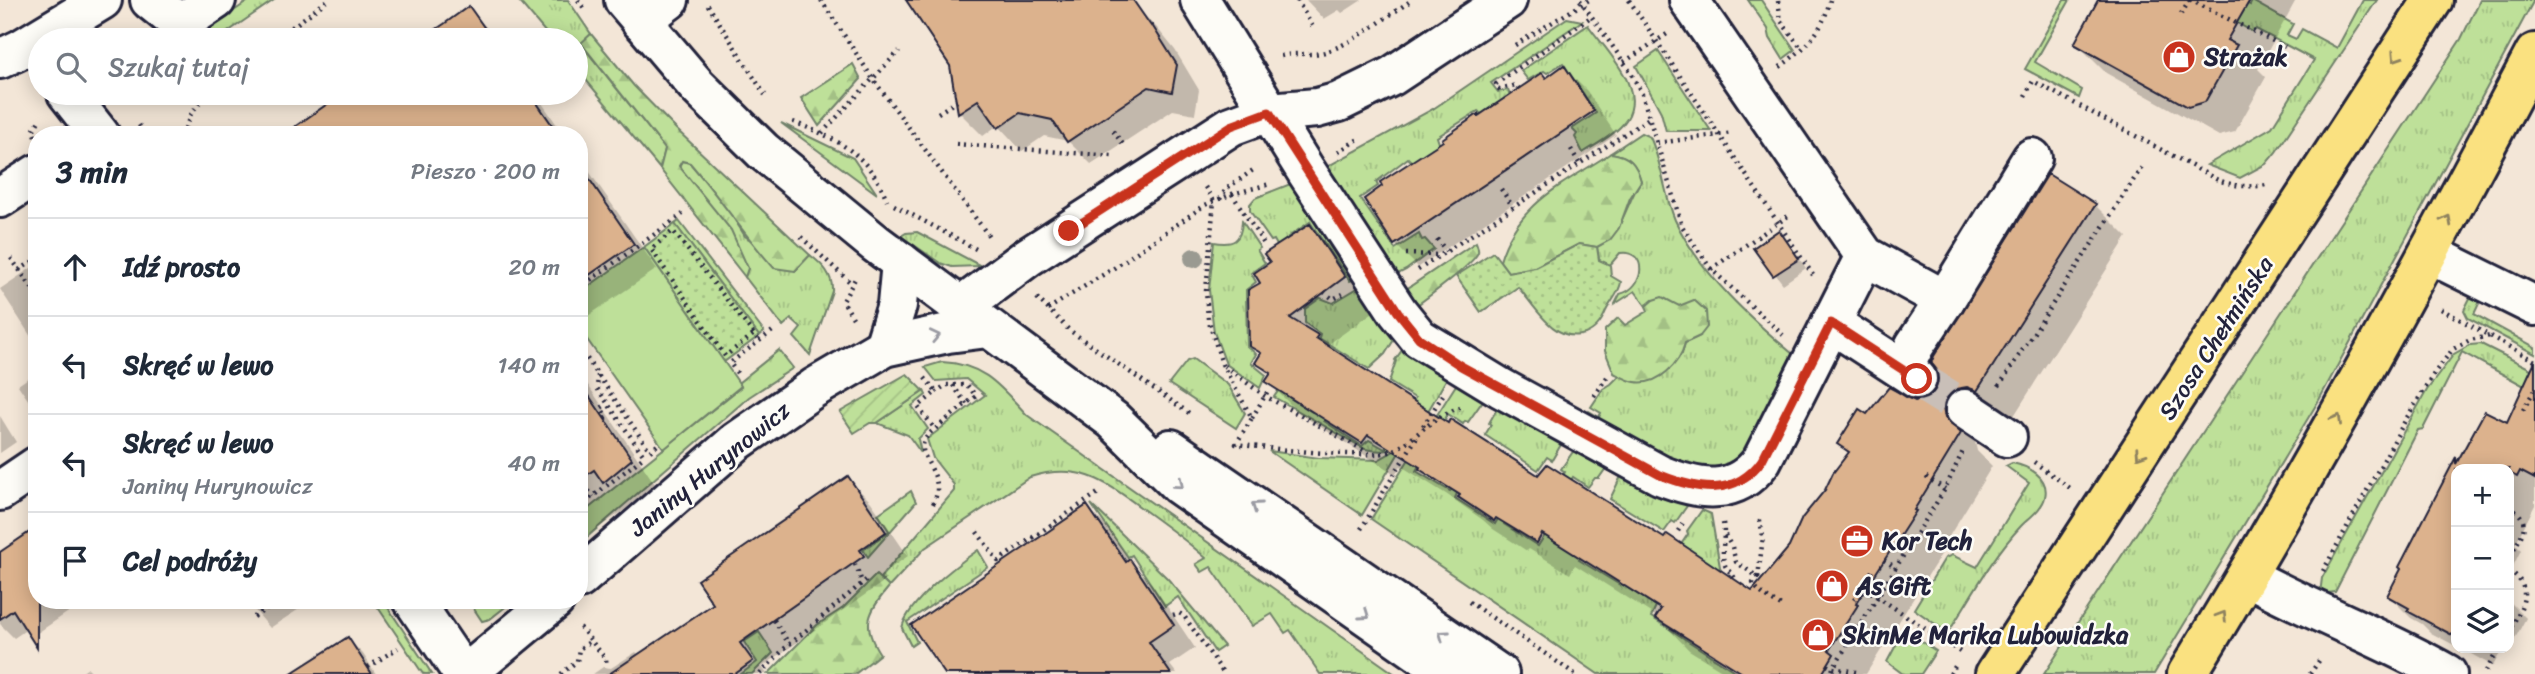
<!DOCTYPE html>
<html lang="pl">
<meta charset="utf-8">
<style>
:root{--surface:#fff;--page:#f2f2f3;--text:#1f2937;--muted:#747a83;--line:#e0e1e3}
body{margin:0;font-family:Sriracha,sans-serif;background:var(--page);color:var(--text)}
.controls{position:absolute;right:21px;bottom:21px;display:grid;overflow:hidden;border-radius:14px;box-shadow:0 4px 18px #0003}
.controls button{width:63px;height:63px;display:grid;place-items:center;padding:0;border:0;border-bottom:2px solid var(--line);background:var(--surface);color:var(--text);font:35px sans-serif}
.stop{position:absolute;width:21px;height:21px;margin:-16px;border:5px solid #c8321e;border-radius:50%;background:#fff}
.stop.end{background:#c8321e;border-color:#fff;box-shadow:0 2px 7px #0008}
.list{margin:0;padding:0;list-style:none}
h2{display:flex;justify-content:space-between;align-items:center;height:91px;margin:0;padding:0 28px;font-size:30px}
h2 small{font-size:23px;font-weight:400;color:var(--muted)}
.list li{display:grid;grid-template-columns:46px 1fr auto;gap:21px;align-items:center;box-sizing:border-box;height:98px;padding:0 28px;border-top:2px solid var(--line)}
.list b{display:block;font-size:26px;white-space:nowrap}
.list p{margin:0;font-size:23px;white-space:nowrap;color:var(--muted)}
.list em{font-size:23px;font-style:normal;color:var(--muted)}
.icon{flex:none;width:38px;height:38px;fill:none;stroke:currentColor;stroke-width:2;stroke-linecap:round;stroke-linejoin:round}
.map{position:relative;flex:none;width:2535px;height:674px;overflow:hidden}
.search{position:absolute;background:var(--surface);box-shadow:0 4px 18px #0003;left:28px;top:28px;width:560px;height:77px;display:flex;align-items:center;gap:18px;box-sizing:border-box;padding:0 24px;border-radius:38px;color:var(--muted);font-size:26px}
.panel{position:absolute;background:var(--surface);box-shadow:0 4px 18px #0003;left:28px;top:126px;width:560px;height:483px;border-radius:28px}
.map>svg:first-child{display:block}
.grass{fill:url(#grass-tufts);stroke:#70816a;stroke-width:2}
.forest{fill:url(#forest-firs);stroke:#70816a;stroke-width:2}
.park{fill:url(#park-dots);stroke:#70816a;stroke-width:2}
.garden{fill:url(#garden-furrows);stroke:#70816a;stroke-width:2}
.pitch{fill:#bee099;stroke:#70816a;stroke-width:2}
.shadow{fill:#0003}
.building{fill:#dcb28d;stroke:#22223b;stroke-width:2}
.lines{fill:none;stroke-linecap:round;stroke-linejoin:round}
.minor-tunnel{stroke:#c9bfb8;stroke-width:38;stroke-dasharray:38 19;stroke-linecap:butt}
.minor-casing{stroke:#22223b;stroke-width:44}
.major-casing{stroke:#22223b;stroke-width:44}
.path{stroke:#22223b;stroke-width:4.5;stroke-dasharray:2 5;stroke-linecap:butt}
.minor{stroke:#fdfcf7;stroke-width:38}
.major{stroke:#fae180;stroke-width:38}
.tree{fill:#9a9a91}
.oneway{stroke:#8e825e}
.oneway2{stroke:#9a9aa2}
.route{stroke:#c8321e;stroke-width:9}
.labels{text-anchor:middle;stroke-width:5;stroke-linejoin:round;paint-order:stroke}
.poi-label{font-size:24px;font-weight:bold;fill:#22223b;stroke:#fdfcf7;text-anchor:start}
.street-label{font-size:24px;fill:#22223b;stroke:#fdfcf7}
</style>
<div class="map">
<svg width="2535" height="674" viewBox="0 0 2535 674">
<defs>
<pattern id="grass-tufts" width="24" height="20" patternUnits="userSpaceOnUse" patternTransform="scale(1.75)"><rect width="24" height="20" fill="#bee099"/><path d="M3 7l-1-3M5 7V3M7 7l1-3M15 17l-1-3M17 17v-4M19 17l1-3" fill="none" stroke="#a3c085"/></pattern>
<pattern id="forest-firs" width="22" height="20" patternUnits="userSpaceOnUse" patternTransform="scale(1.75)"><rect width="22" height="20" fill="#bee099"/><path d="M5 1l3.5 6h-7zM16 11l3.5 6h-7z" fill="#a3c085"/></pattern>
<pattern id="park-dots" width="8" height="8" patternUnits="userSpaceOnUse" patternTransform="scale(1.75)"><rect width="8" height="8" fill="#bee099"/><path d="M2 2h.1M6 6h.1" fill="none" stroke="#a3c085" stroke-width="1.8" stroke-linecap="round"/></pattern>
<pattern id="garden-furrows" width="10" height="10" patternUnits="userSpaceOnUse" patternTransform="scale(1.75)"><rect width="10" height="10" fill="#bee099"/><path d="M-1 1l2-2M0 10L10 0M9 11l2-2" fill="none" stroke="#a3c085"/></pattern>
</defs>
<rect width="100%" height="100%" fill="#f3e6d7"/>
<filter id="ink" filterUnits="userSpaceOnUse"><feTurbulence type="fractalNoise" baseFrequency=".0143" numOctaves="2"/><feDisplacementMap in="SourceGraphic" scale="14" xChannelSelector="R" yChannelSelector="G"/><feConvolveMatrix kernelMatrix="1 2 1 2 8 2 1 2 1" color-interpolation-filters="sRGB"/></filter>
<g filter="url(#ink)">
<g class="grass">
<polygon points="250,0 274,0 216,40 191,40"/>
<polygon points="518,0 568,0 591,34 581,44 665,149 660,169 576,68 576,40 552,40"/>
<polygon points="1748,0 1761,0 1795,50 1783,59 1770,38 1768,29"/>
<polygon points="2064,0 2070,0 2035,62 2082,90 2079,98 2025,69"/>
<polygon points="2197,0 2241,0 2250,5 2252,1 2293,24 2287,35 2296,39 2302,29 2337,48 2363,0 2377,0 2276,152 2266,164 2240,178 2207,165 2272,127 2314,60 2256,29 2253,32"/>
<polygon points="2480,0 2534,0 2319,400 2154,674 2044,674 2461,39"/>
<polygon points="1567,18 1582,21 1491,83 1498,92 1508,90 1511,99 1483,116 1478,111 1437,137 1440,146 1413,163 1408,158 1376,182 1378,186 1360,198 1395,249 1419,234 1422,240 1425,239 1434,249 1406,270 1396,275 1319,171 1433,109"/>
<path d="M1588 25C1606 51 1651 92 1623 124 1613 136 1595 145 1583 153L1575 137 1577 134 1572 129 1596 113 1563 63 1547 73 1544 71 1528 80 1521 71Z"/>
<polygon points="1658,51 1711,131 1666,131 1661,112 1636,66"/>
<polygon points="781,123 853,158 877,194"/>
<path d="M1641 133 1650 137C1662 163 1664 194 1675 220 1700 274 1754 322 1800 360L1752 455 1699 479 1583 421 1589 411 1599 417 1601 413 1591 407 1603 389 1611 384 1620 375 1636 382 1682 354 1685 343 1700 336 1679 306 1653 300 1646 306 1635 291 1615 304 1620 294C1646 288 1648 249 1620 253L1610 265 1599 260 1597 247C1623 234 1625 205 1641 181 1636 163 1630 156 1611 153Z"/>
<path d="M682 161 690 163 724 203 745 236 795 271 810 255C823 265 833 275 832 291L810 355 794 337 801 328 791 319 783 326 745 277 748 268 679 166Z"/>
<polygon points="1298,181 1361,276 1350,281 1310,222 1288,237 1291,243 1279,249 1274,240 1271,241 1250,211 1250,204 1255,198"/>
<polygon points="679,221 764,332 759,336 675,224"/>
<path d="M1242 221 1260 248 1257 250 1265 263 1251 273 1256 282 1246 290 1247 346 1256 354 1251 363 1266 375 1260 388 1226 364 1214 332 1209 290 1214 242C1233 245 1241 242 1242 221Z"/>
<polygon points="917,232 981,266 952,267 940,263 901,236 906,233"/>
<polygon points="1366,283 1397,335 1385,354 1369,369 1319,338 1320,334 1305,323 1305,309 1319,299 1318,297 1333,303"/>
<polygon points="2472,294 2483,295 2474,314 2535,347 2535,354 2468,318 2464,310"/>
<polygon points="2481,344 2535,371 2528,388 2462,352 2423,429 2418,430 2335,592 2320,594 2322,578 2427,390 2454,354 2470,345"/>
<path d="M1405 346 1451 371C1442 386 1418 432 1407 441 1394 452 1380 452 1365 449L1274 397 1281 387 1290 398 1312 412 1316 407 1328 414 1324 421 1362 446 1369 440 1385 449 1415 398 1389 382 1396 361 1395 360Z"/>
<polygon points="779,350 793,368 749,397 579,544 579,516 741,387 738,383"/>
<polygon points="1193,359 1228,385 1245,413 1236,428 1169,384 1187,361"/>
<path d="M942 362C984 364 1000 386 1027 415L1395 674H1320L1290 630 1285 633 1272 614 1252 626 1211 567 1202 572 1196 564 1206 558 1193 547C1176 533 1158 520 1140 507 1104 480 1077 462 1030 477L925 548 889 587 880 578 954 491V485L933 458 927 439 985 395 966 379 936 381 925 367Z"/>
<polygon points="1461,377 1489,392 1468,422 1465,421 1463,424 1448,414 1416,471 1450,491 1452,489 1458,491 1455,498 1495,524 1499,517 1505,521 1504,524 1538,546 1545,535 1583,553 1579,560 1620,585 1624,579 1628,588 1656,606 1651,617 1739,674 1598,674 1371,519"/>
<polygon points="924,391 926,395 912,406 928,429 918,439 921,453 908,435 877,423"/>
<polygon points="1502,400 1566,436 1552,460 1547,457 1538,470 1485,435 1491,425 1489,423"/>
<polygon points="1579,443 1611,461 1599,478 1595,478 1588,487 1573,477 1567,486 1559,482 1565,472 1561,469"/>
<polygon points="1403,446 1362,515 1269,451 1319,458 1378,460"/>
<path d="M2012 463C2028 466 2050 477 2045 497 2043 508 2029 518 2021 526 1992 557 1971 597 1948 633L1914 609 1945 558 1952 555 1977 567 2029 483 2006 466Z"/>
<polygon points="1625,468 1689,503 1675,523 1672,521 1664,532 1610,499"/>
<polygon points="911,491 916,502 868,557 863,550 889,531 878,514"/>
<polygon points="1091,504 1168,579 1224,646 1215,652 1178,597 1165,606 1132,555 1128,557"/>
<polygon points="1702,510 1711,514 1721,573 1680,546 1688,534 1687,531"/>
<path d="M978 550 988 567 907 622 917 642 911 646 902 628C908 602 955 566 978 550Z"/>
<polygon points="373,600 383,600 432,674 423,674"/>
<polygon points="468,600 514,600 490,619 482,621"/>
<polygon points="1904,630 1936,651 1921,674 1903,674 1887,662"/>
<polygon points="759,632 773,653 752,674 741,674 757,662 744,642"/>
</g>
<g class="forest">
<path d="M591 34 634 86 677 130 810 255 795 271 774 268C744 235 720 198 690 163L682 161 679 166 731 230 748 268 745 277 660 169 665 149 581 43Z"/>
<polygon points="853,64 861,79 819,126 801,98"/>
<path d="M1611 153C1630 156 1636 163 1641 181L1630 198 1619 228 1610 240 1597 247 1579 244 1535 267 1508 272 1500 261C1517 203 1564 184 1611 153Z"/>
<path d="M1476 242C1477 245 1479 249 1478 252 1475 264 1421 302 1409 311L1406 294 1408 288Z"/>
<path d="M1662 297 1679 306 1694 300 1706 311 1707 327 1700 336 1685 343C1680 363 1659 386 1635 382 1629 381 1620 376 1614 373L1605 351V330L1618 318 1625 325 1648 311 1646 306 1653 300Z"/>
<path d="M876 575 889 587C868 612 861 625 880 654L855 674H768L817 625 843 608Z"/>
</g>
<g class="park">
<polygon points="675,224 759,336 724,362 644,247"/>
<path d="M1579 244 1597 247 1599 260 1610 265 1611 276 1621 282C1620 292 1611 301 1606 311 1602 321 1596 330 1585 334 1554 344 1535 306 1518 287L1481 312 1456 276 1493 252 1508 272 1535 267Z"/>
</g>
<polygon class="garden" points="907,374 924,391 877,423 870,423 854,433 840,412"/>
<polygon class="pitch" points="644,247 741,386 664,449 579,328 579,293"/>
<g class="shadow">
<polygon points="926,0 1121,0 1133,4 1157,28 1175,50 1199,90 1195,114 1173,110 1091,164 1068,141 1044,136 1022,151 998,125 983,136 960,113 952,65"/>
<polygon points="1306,0 1362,0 1342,13 1339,10 1324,19"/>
<polygon points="2100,0 2296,0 2258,69 2266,77 2235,132 2219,136 2106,73 2076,43"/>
<polygon points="469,9 498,40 423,40"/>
<polygon points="1564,68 1587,91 1616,135 1418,267 1395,244 1479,118"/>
<polygon points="347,93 535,93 564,135 286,135"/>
<polygon points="579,157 657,269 579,322"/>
<polygon points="2095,205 2127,237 2010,422 1978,430 1975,442 1977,451 1992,466 1945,543 1947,545 1866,674 1728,674 1689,650 1657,617 1575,565 1570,574 1529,549 1527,551 1493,529 1483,520 1446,494 1401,466 1395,474 1300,414 1268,382 1271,377 1257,363 1262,356 1251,345 1263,283 1272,263 1310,227 1342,259 1376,310 1326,346 1448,425 1539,478 1753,593 1790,548 1850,455 1839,444 1867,416 1927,400"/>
<polygon points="1779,232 1806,268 1783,284 1755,248"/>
<polygon points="37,264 37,346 0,289"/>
<polygon points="37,372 37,413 18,385"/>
<polygon points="579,372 655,484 623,511 579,541"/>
<polygon points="0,416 16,442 0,453"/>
<polygon points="2535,419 2535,505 2515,544 2521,550 2509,574 2509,469 2456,469 2456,646 2431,633 2422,624 2411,618 2389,596 2403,569 2401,567 2468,439 2471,441 2507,425"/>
<polygon points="847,478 871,502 908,556 882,574 886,580 762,667 767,674 593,674 603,667 611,668 636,652 640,656 715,604"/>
<polygon points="1087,507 1109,529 1133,565 1152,584 1195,648 1170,665 1177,674 947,674"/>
<polygon points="0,554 37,600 86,600 36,634 30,627 14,638 0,624"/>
<polygon points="246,600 313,600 270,628"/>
<polygon points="2509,601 2526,618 2512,644 2509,643"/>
<polygon points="348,639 363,654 376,674 304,674"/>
<polygon points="2460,648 2503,648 2493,666"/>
<polygon points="88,668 94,674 80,674"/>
</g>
<g class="building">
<polygon points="906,0 1133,0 1151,26 1152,25 1177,65 1172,92 1149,87 1067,142 1052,120 1020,113 998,128 978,100 958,113 950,66"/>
<polygon points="2098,0 2250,0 2227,40 2237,45 2205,102 2188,107 2074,44"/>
<polygon points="469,6 493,40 420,40 444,24"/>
<polygon points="1564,65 1594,111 1394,245 1364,199 1382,186 1380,182 1443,141 1442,139 1478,114 1478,116 1542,73 1546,78"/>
<polygon points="343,93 530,93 559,135 283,135"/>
<polygon points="579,164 634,244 579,282"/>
<polygon points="2048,174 2096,204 1977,391 1967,387 1956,389 1946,397 1943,408 1945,418 1961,433 1914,510 1916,511 1856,604 1858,605 1829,650 1834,654 1822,674 1744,674 1655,618 1661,609 1542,534 1537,543 1496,518 1494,521 1458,497 1460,495 1419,469 1420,467 1368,435 1362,443 1265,382 1271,373 1255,363 1261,353 1249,346 1248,290 1260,283 1254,273 1270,262 1264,254 1310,224 1345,277 1290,318 1318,335 1316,338 1448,423 1450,419 1538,475 1547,464 1664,538 1667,534 1752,591 1789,547 1802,518 1825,490 1833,473 1849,452 1837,444 1859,409 1867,414 1889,387 1915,401 1926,399 1935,391 1939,379 1937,370 1931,363 1934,356"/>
<polygon points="1779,230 1799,259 1773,276 1753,248"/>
<polygon points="2535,361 2535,479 2520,471 2517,477 2509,473 2509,469 2456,469 2456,637 2407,611 2409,608 2387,596 2401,569 2399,567 2456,457 2456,464 2485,411 2507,422"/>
<polygon points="579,381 632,459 603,483 594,470 579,480"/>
<polygon points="848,476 886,532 860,550 864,556 740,643 753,661 735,674 609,674 713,604 697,580"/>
<polygon points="1087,505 1126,562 1130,559 1174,625 1149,642 1171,674 945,674 911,625"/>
<polygon points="37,527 37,648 13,610 0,619 0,552"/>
<polygon points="348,637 372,674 290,674"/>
</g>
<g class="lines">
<polyline class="minor-tunnel" points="1917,379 1965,409"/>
<defs>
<g id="minor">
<polyline points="150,0 180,24 216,0"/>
<polyline points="624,0 697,86 763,151 875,243 1113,420 1179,485 1450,674"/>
<path d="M1200 0 1306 171 1398 312 1419 338 1501 388 1660 475C1698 490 1735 498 1762 460L1865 256"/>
<polyline points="1689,0 1865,256 1945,300 2032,158"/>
<polyline points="641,21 669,0"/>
<polyline points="0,59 21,49 102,0"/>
<polyline points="67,93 100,135"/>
<polyline points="0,198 37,174"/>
<polyline points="2430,254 2535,306"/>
<polyline points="961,307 1028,257 1231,126 1269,112 1317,108 1339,102 1392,76 1507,0"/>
<polyline points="1831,323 1917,379"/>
<polyline points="884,347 897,305 901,262"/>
<polyline points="1903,369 1915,345 1945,300"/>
<polyline points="1965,409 2007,437"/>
<polyline points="1171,449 1499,674"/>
<polyline points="0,491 37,466"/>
<path d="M2247 576C2312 612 2382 637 2447 674"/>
<polyline points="579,579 736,442 814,388 884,347 948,333 988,328"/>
<polyline points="413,600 463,674"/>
<polyline points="466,674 555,600"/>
</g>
<g id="major">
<polyline points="1995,674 2433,0"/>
<path d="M2187 674C2311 472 2424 263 2535 53"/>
</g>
</defs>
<use href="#minor" class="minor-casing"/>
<use href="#major" class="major-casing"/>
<g class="path">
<polyline points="578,0 586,11"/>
<polyline points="821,0 873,79 991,239"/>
<polyline points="1297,0 1313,27"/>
<polyline points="1580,0 1630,71 1642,94 1682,226 1711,269 1783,335"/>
<polyline points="1629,0 1813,275"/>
<polyline points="2190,0 2285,47"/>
<polyline points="1778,1 1781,21 1802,49"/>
<polyline points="708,5 765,95"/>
<polyline points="2181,14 2190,0"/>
<polyline points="275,40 328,0"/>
<polyline points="1515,45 1589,0"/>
<path d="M1281 56C1295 52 1311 56 1325 52 1354 43 1386 17 1412 0"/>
<polyline points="1624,62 1667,34"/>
<path d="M1780 67C1806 47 1822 34 1830 0"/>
<polyline points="1519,89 1516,85 1499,89 1496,84 1592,16"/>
<path d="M2025 96 2033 81 2216 179C2232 186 2249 188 2266 185"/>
<polyline points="938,113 957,101"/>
<path d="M793 122C836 138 869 154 887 200"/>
<polyline points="139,125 145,135"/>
<polyline points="1113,131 1125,147"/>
<polyline points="822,133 899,51"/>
<polyline points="182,135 191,114 208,93"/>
<polyline points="35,136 33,131 40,119"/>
<polyline points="1657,143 1733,133"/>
<polyline points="956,144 1113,156"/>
<polyline points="1571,149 1579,163"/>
<polyline points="1338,152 1360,138"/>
<path d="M1205 187 1214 201 1206 291 1208 319 1222 364 1252 418 1236 444C1262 448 1372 460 1392 451 1416 440 1433 414 1460 408"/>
<polyline points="1501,189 1513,207"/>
<polyline points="1232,194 1266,247"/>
<polyline points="1220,199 1226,189 1256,168"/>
<polyline points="894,205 976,249"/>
<polyline points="801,237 852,284"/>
<polyline points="1437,239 1446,251"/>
<polyline points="1406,254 1439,255"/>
<polyline points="11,258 37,295"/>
<polyline points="1711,269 1791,214"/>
<polyline points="19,270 37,259"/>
<polyline points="1418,270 1649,118"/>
<polyline points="579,288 683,214"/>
<polyline points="1324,292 1333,299 1343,294"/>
<polyline points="1037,298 1069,330 1189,413"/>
<polyline points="1048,309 1114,268 1205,205 1232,194 1270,184"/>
<polyline points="2441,309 2535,361"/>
<polyline points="853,318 843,301 856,277"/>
<polyline points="753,335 725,356 651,249 673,231 759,341"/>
<polyline points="579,347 650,451 660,443"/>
<polyline points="1224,366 1265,396 1369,453"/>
<polyline points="737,373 730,363 774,330"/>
<polyline points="598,375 597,388 644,456"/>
<polyline points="925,378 936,392 918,407 935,429 976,396 967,385 946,385 936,392"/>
<polyline points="953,385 966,404"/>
<polyline points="1999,386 2144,164"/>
<polyline points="1594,396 1607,377"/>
<polyline points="2523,410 2535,389"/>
<polyline points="605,418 607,417 601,408 607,404"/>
<polyline points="1252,418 1269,389"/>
<polyline points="1423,426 1443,395"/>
<polyline points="2034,462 2070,488"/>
<polyline points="1926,477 1945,489"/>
<polyline points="581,479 593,497"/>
<path d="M933 504C951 468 901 454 935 429"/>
<path d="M2509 506C2535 522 2521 536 2509 557"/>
<polyline points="579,507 645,456"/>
<path d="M1723 523C1726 537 1720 552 1725 565 1727 571 1733 573 1735 579"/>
<polyline points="1361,529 1417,437"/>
<polyline points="1678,531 1684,521"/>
<polyline points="977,532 998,561 1098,493"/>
<path d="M1725 535 1732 547 1736 562 1758 577 1753 583C1759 594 1770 599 1781 606"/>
<polyline points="1884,560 1896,568"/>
<polyline points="855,564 862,582"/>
<path d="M2509 570C2535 589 2522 607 2509 631"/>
<polyline points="1872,571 1863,587 1963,654"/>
<polyline points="2323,571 2406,419 2435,372 2453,349 2470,340 2490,336"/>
<polyline points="1758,577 1763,537 1759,515"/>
<polyline points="1854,600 1863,587"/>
<polyline points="1469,602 1575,674"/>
<polyline points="1173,615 1179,613 1184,616 1224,674"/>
<polyline points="254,617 279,600"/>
<polyline points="774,620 789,644"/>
<polyline points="580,627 606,659 607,666"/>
<polyline points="1827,665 1833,668 1831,674"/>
<polyline points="368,667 398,648"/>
<polyline points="2486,671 2499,648"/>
<polyline points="1856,672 1833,668 1945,489 1963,451"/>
<polyline points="561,674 577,661 579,649 591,641"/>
<polyline points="760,674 785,648 866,580"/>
<polyline points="1950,674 1956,665"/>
<polyline points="2310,674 2321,658"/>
</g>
<use href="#minor" class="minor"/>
<use href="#major" class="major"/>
</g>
<circle class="tree" cx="1194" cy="258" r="10"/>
<defs><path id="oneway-chevron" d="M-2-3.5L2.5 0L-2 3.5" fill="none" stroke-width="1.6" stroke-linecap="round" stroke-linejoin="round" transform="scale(1.75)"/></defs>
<g class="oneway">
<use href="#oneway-chevron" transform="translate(2396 57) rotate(123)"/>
<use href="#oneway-chevron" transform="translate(2447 220) rotate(-62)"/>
<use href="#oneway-chevron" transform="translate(2337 419) rotate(-60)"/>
<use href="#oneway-chevron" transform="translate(2140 454) rotate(123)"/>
<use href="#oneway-chevron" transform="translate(2222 616) rotate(-58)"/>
</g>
<g class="oneway2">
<use href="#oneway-chevron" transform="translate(935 336) rotate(-12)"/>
<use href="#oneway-chevron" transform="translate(1179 484) rotate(40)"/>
<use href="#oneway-chevron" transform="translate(1256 506) rotate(-145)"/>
<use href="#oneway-chevron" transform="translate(1365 615) rotate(35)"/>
<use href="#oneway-chevron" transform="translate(1443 635) rotate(-145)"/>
</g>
</g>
<g class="lines" filter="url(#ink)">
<path class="route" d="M1069 231 1231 126 1269 112 1398 312 1419 338 1461 366 1660 475C1698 490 1735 498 1762 460L1831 323 1917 379"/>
</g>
<defs>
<symbol id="shop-disc" viewBox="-11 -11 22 22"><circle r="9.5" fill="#c8321e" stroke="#fdfcf7"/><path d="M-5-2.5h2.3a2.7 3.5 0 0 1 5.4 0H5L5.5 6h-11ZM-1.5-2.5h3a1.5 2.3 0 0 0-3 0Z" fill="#fff"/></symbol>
<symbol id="office-disc" viewBox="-11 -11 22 22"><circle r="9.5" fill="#c8321e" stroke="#fdfcf7"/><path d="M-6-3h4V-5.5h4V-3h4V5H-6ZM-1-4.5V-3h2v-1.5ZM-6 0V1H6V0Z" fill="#fff"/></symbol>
</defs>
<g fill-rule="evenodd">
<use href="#shop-disc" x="2160" y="38" width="38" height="38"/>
<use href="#office-disc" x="1838" y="522" width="38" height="38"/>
<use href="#shop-disc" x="1813" y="567" width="38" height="38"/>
<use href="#shop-disc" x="1799" y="616" width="38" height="38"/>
</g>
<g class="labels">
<g class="poi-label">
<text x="2204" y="65">Strażak</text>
<text x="1882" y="549">Kor Tech</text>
<text x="1856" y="594">As Gift</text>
<text x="1842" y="643">SkinMe Marika Lubowidzka</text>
</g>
<g class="street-label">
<text transform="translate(2216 338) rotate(-57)" y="8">Szosa Chełmińska</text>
<text transform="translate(710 469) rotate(-39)" y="8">Janiny Hurynowicz</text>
</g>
</g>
</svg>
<div class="controls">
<button>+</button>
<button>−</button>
<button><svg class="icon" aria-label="layers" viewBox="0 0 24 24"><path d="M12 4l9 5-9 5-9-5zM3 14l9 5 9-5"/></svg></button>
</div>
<div class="stop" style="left:1917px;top:379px"></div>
<div class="stop end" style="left:1069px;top:231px"></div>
<div class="search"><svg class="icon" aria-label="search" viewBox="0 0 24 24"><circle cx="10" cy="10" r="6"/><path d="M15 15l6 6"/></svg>Szukaj tutaj</div>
<section class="panel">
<h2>3 min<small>Pieszo · 200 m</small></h2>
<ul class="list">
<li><svg class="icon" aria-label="ahead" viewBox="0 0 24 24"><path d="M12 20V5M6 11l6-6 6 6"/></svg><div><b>Idź prosto</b></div><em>20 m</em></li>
<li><svg class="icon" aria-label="left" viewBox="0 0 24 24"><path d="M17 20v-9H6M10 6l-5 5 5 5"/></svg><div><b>Skręć w lewo</b></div><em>140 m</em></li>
<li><svg class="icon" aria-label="left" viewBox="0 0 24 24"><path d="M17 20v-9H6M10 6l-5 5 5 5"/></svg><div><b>Skręć w lewo</b><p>Janiny Hurynowicz</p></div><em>40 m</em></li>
<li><svg class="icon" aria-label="arrive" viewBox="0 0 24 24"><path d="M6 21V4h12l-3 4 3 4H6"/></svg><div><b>Cel podróży</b></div></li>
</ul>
</section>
</div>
